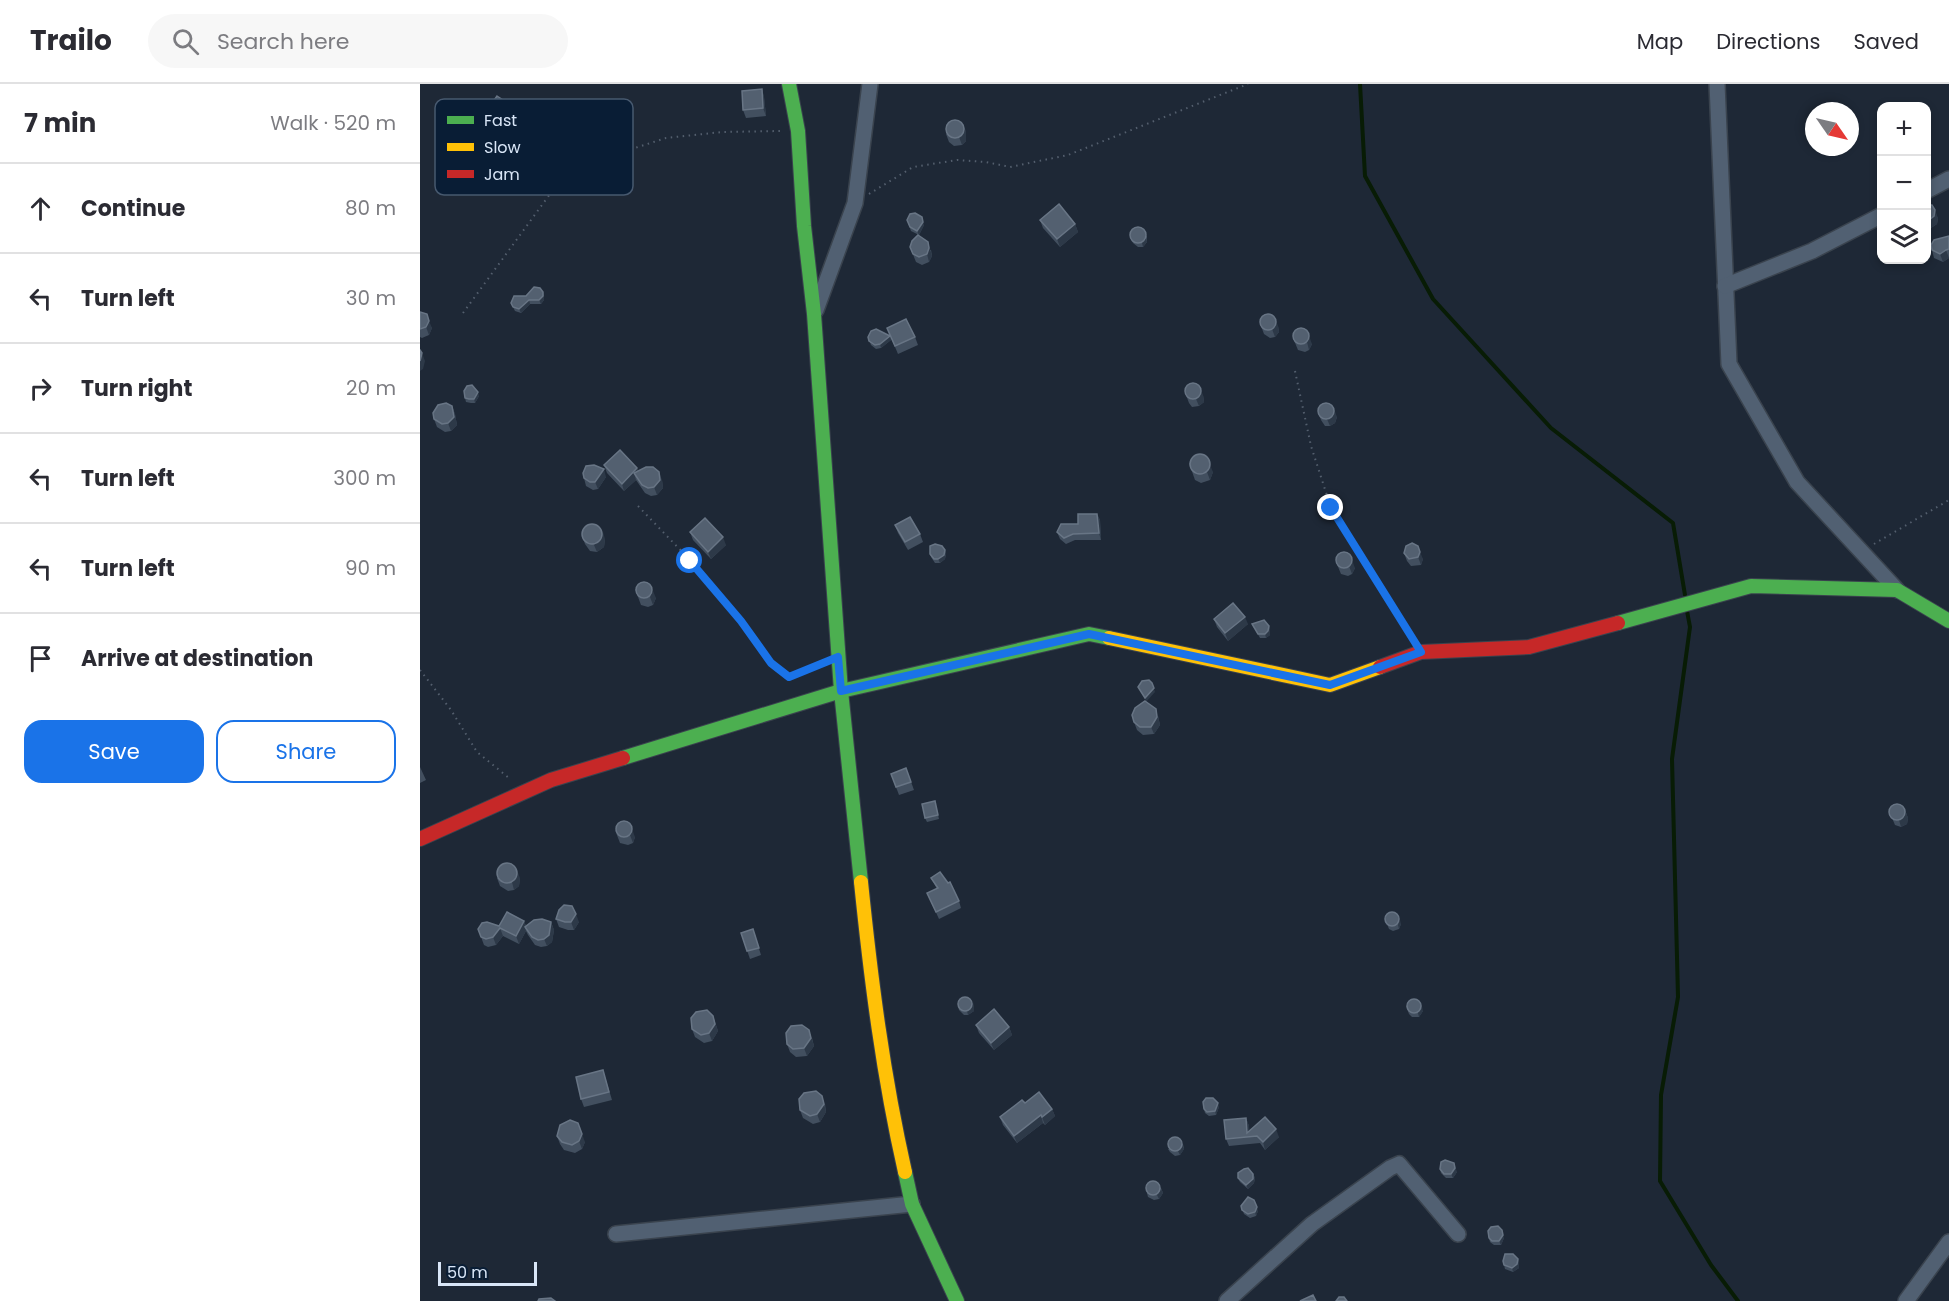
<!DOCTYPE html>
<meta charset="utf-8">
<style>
:root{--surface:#fff;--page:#f7f7f7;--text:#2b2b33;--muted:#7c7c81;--line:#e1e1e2;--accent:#1a73e8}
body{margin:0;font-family:Poppins,sans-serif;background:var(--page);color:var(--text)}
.controls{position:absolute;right:18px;top:18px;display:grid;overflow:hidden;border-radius:12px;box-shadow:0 3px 9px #0003}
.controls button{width:54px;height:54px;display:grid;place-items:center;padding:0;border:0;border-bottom:2px solid var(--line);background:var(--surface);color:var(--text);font:30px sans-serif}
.compass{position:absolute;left:1385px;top:18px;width:54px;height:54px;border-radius:50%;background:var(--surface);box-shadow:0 3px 9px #0003;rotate:124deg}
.scale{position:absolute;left:18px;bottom:15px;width:99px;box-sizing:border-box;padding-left:6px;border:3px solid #d9e6f7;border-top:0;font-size:16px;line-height:21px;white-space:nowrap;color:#d9e6f7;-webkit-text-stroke:4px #091d35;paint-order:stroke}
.stop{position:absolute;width:18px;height:18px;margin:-14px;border:4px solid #1a73e8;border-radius:50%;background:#fff}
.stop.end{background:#1a73e8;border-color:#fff;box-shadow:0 2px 6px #0008}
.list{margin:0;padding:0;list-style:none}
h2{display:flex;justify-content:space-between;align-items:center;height:78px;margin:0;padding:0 24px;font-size:26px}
h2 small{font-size:20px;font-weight:400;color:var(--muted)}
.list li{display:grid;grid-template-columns:39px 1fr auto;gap:18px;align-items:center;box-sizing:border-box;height:90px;padding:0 24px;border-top:2px solid var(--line)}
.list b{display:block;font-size:22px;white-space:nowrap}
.list em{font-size:20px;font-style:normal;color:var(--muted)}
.actions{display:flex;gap:12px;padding:18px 24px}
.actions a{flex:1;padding:14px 0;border:2px solid var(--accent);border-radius:18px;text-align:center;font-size:21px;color:var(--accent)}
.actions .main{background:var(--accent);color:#fff}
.icon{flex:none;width:33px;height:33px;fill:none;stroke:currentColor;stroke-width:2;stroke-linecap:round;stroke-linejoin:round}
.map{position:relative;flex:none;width:1529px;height:1217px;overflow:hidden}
header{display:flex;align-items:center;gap:36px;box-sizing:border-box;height:84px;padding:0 30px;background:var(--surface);border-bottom:2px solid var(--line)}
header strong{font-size:28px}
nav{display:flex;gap:33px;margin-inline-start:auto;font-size:21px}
.search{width:420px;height:54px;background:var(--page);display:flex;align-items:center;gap:15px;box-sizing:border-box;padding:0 21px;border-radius:33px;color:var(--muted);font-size:22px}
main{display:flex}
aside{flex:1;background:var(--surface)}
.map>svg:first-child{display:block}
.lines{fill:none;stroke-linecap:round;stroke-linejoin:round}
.stream{stroke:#081c05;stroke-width:4}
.street-casing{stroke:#3a434e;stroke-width:18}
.fast-casing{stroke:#3a434e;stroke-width:16}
.slow-casing{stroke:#3a434e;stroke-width:16}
.jam-casing{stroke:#3a434e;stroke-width:16}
.path{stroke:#545f6e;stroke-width:2;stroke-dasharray:1.5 4.5;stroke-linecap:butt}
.street{stroke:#516072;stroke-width:15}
.fast{stroke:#4caf50;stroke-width:14}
.slow{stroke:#ffc107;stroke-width:14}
.jam{stroke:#c62828;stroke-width:14}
.wall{fill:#424f5f}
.shaded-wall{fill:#2d3948}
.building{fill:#536070;stroke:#687585;stroke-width:1.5}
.route{stroke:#1a73e8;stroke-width:8}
.key{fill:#091d35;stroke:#47596f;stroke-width:1.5}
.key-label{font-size:16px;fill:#d9e6f7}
</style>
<header>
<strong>Trailo</strong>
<div class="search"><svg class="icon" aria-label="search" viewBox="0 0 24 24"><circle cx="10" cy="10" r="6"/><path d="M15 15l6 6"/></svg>Search here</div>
<nav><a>Map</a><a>Directions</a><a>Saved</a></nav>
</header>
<main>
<aside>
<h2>7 min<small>Walk · 520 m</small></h2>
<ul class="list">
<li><svg class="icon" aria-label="ahead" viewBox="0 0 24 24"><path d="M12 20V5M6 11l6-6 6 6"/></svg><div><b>Continue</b></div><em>80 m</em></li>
<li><svg class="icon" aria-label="left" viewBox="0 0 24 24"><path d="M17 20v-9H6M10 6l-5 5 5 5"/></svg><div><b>Turn left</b></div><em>30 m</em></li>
<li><svg class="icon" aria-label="right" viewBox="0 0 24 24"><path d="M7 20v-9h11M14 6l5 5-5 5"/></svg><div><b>Turn right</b></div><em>20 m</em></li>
<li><svg class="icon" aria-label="left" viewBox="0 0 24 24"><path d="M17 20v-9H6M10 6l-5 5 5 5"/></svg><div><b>Turn left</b></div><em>300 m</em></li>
<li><svg class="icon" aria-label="left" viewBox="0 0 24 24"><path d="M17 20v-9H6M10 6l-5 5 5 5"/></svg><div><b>Turn left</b></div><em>90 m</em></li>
<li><svg class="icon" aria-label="arrive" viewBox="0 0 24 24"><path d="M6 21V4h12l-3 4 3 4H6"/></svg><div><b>Arrive at destination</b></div></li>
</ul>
<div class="actions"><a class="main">Save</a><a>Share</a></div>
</aside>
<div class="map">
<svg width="1529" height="1217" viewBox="0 0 1529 1217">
<rect width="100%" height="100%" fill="#1e2836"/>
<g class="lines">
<g class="stream">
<polyline points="940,0 945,92 1013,215 1131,344 1253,439 1265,511"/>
<polyline points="1267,527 1270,543 1252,675 1258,913 1241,1011 1240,1097 1291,1181 1318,1217"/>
</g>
<defs>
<g id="street">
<polyline points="1297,0 1309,280 1377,398 1477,506"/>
<polyline points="1506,107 1529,95"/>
<polyline points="1305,202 1392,167 1462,131"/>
<polyline points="396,226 435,119 450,0"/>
<polyline points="196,1150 492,1120"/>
<polyline points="807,1217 892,1140 970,1084 979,1080 1038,1150"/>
<polyline points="1486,1217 1529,1158"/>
</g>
<g id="fast">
<polyline points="369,0 378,47 384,142 394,230 421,607 441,798"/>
<polyline points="1198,539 1331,502 1477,506 1529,537"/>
<polyline points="203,674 421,607 669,550 689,554"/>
<polyline points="485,1088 492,1120 537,1217"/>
</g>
<g id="slow">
<polyline points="689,554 910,601 960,583"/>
<path d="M441 798C451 896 463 991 485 1088"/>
</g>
<g id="jam">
<polyline points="960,583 1001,568 1109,563 1198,539"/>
<polyline points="0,755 131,696 203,674"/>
</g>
</defs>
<use href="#street" class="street-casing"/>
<use href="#fast" class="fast-casing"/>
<use href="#slow" class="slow-casing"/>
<use href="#jam" class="jam-casing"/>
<g class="path">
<polyline points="449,110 493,83 537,76 566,78 590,83 648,71 828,0"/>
<polyline points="43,229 130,110 190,72 246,54 302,48 360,47"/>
<polyline points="875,287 891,362 911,424 992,553"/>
<polyline points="218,422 270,476 321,537 351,579 369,593 402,579"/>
<polyline points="1454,460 1529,416"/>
<polyline points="0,586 31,626 57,668 89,694"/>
</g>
<use href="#street" class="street"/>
<use href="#fast" class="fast"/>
<use href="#slow" class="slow"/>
<use href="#jam" class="jam"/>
</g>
<g class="wall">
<polygon points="342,5 344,13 346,32 326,34 323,26"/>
<polygon points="89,20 91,28 81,42 70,34 67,26"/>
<polygon points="69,45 71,49 71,58 66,63 61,63 56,57 55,53"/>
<polygon points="546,47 546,57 542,61 534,62 529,58 526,50"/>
<polygon points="23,48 44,56 40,64 36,66 28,64"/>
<polygon points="1506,121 1518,134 1517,140 1511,144 1506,142"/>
<polygon points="487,136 504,141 499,151 491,147"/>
<polygon points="620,136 655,140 658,148 640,163 623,144"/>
<polygon points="727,152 727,158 723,163 718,163 713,159 711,155"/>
<polygon points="1529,152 1529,174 1523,178 1514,174 1512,166"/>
<polygon points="490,163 511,166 512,172 509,178 502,181 496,178"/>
<polygon points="123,208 124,216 121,220 110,220 101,229 95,227 91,219 106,212"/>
<polygon points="0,228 12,244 9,251 2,254 0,253"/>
<polygon points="841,242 858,242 859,248 855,253 850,254 844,250"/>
<polygon points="467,244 495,253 498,261 478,270"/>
<polygon points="470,252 471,256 461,264 456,265 451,261 448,253"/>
<polygon points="873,254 892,260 889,266 885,268 878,266"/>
<polygon points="766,311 783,311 784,318 779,322 772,323 769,319"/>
<polygon points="59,312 55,319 51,319 46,318 45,314"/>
<polygon points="32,322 35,330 37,341 31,347 25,348 17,343 14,335"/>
<polygon points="898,328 917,333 915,339 910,342 905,342 901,336"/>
<polygon points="769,379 793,388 790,396 781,399 775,396"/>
<polygon points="184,381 217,384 218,387 242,396 243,404 237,411 231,412 225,409 216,396 204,407 187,389"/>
<polygon points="186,393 178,405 173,406 166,402 164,394"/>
<polygon points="677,430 680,436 681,456 655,456 646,460 640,455 637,448 658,440"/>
<polygon points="475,441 500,450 503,458 488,466 478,449"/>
<polygon points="270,448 306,461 291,475 273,456"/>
<polygon points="162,452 185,455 184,463 177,468 170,467 165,460"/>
<polygon points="986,462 1003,475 1001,481 991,482 987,477 984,469"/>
<polygon points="525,466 526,470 525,475 520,479 515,479 511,473 510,470"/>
<polygon points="916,478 935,484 932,490 928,492 921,490"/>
<polygon points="215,505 236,514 233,521 228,523 221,521"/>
<polygon points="794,535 828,540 808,557 797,543"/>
<polygon points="832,540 849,542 850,546 850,551 846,554 840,554"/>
<polygon points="738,632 740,641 734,650 723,651 717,646 714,638"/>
<polygon points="0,683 6,696 0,699"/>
<polygon points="486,684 494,706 479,711 471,690"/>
<polygon points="515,717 519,735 507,738 505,734"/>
<polygon points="1485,726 1488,734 1487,740 1481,743 1475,741 1470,729"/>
<polygon points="195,746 215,753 213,759 208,761 200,759"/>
<polygon points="77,794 100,794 99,802 94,806 88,807 80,802"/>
<polygon points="511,794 539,817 541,824 519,835 507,809 517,805"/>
<polygon points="136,835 159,838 154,846 148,846 139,843"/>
<polygon points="965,835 981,840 979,845 973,847 969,845"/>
<polygon points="104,837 106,842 131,838 134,846 132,858 127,862 121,863 115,861 108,851 106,847 99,860 83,852 76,861 68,863 64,861 58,845"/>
<polygon points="333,845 341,871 330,875 321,849"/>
<polygon points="538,922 554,922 554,927 548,931 544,931 539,926"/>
<polygon points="986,922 1003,927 999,933 992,933 989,930"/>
<polygon points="293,932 298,947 292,957 284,959 275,953 272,945"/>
<polygon points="556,941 589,943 592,951 574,966 559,949"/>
<polygon points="392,954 394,962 387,972 376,973 370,968 367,960"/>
<polygon points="183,986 192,1016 164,1023 161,1015"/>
<polygon points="605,1019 632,1025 635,1032 625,1041 623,1039 597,1059 583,1041 580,1033"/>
<polygon points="405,1020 406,1028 400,1038 393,1040 383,1034 380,1026"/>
<polygon points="799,1023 796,1031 789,1032 785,1029 784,1025"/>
<polygon points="826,1034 829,1042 829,1047 859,1053 845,1066 840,1059 809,1062 806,1055"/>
<polygon points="137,1052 165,1058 162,1065 155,1069 144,1066 140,1060"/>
<polygon points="763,1060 764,1065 760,1071 755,1072 750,1068 748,1065"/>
<polygon points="1020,1085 1037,1088 1033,1094 1026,1094 1021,1089"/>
<polygon points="833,1090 835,1094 834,1099 828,1105 820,1098 818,1094"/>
<polygon points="741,1104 743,1109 739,1115 734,1116 728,1113 727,1109"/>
<polygon points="821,1122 838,1127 836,1132 830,1134 824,1130"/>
<polygon points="1069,1154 1084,1154 1081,1161 1074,1161 1070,1158"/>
<polygon points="1098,1175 1099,1179 1099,1184 1093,1188 1085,1185 1083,1177"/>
</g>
<g class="shaded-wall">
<polygon points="342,5 344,13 346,32 343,24"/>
<polygon points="89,20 91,28 81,42 78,34"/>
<polygon points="543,40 546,47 546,57 542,61 539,53"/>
<polygon points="69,45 71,49 71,58 66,63 64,59"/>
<polygon points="41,49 44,56 40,64 37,56"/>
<polygon points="1515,126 1518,134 1517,140 1511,144 1509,136"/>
<polygon points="502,133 504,141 499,151 497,147"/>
<polygon points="655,140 658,148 640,163 637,155"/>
<polygon points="725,148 727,158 723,163 722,159"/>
<polygon points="508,158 512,172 509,178 507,170"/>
<polygon points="1526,166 1529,174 1523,178 1520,170"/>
<polygon points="123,208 124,216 121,220 119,216"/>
<polygon points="109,216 110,220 101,229 99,225"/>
<polygon points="855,234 858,242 859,248 855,253 852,245"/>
<polygon points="9,237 12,244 9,251 6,243"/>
<polygon points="470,252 471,256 461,264 460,260"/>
<polygon points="889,252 892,260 889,266 887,258"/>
<polygon points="2,269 5,277 3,285 0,287 0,277"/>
<polygon points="780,304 783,311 784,318 779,322 776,315"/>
<polygon points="58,308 59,312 55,319 54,315"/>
<polygon points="32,322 35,330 37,341 31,347 28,339"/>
<polygon points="914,325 917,333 915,339 910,342 907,335"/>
<polygon points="790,381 793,388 790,396 787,388"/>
<polygon points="217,384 220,392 214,389 216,396 204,407 202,400"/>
<polygon points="184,385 186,393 178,405 175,398"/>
<polygon points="239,388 242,396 243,404 237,411 234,403"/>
<polygon points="677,430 680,436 681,456 679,449"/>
<polygon points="183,448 185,455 184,463 177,468 174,461"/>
<polygon points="303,453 306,461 291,475 288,468"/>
<polygon points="525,466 526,470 525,475 520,479 518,475"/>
<polygon points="1000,468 1003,475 1001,481 998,473"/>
<polygon points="932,476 935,484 932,490 929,482"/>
<polygon points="233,507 236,514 233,521 230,513"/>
<polygon points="825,533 828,540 808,557 805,549"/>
<polygon points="849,542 850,546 850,551 846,554 845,550"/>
<polygon points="732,599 735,608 726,618 725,614"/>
<polygon points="736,625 740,641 734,650 731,643"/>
<polygon points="1485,726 1488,734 1487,740 1481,743 1479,736"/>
<polygon points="212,745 215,753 213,759 210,751"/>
<polygon points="97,786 100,794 99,802 94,806 92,798"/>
<polygon points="156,830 159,838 154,846 151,838"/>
<polygon points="980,836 981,840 979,845 978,841"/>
<polygon points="104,837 107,845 105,843 106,847 99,860 96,852"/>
<polygon points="131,838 134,846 132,858 127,862 124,855"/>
<polygon points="80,844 83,852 76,861 73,853"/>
<polygon points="553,918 554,922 554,927 548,931 547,927"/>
<polygon points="1001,918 1003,927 999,933 998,929"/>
<polygon points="293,932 298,947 292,957 289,949"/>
<polygon points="589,943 592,951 574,966 571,959"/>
<polygon points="389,946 394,962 387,972 384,964"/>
<polygon points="402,1012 406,1028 400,1038 397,1030"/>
<polygon points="798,1019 799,1023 796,1031 795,1027"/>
<polygon points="632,1025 635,1032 625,1041 622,1033"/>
<polygon points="621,1031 623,1039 597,1059 594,1052"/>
<polygon points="826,1034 829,1042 830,1052 827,1049"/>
<polygon points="856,1045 859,1053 845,1066 843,1058"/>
<polygon points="162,1050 165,1058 162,1065 159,1057"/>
<polygon points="762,1061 764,1065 760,1071 758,1067"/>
<polygon points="1034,1079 1037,1088 1033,1094 1031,1090"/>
<polygon points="833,1090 835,1094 834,1099 828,1105 826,1101"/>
<polygon points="741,1105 743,1109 739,1115 737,1111"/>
<polygon points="837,1123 838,1127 836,1132 835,1128"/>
<polygon points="1082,1146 1084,1154 1081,1161 1079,1157"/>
<polygon points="1098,1175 1099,1179 1099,1184 1093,1188 1092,1184"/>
</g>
<g class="building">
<polygon points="342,5 343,24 323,26 322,7"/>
<polygon points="77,12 89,20 78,34 67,26"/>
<circle cx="535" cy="45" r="9"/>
<polygon points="639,120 655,140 637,155 620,136"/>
<polygon points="1506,121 1512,121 1515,126 1514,132 1509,136 1506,136"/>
<polygon points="495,129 502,133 503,138 497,147 490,143 487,136 490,130"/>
<circle cx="718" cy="151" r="8"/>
<polygon points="498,151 508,158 509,164 507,170 499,173 493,170 490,163 492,157"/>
<polygon points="1529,152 1529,165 1526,166 1520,170 1512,166 1511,161 1514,156"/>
<polygon points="114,203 120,204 123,208 123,212 119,216 109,216 99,225 93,223 91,219 94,212 106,212"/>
<polygon points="0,228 7,230 9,237 6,243 0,245"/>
<circle cx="848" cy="238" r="8"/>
<polygon points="486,235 495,253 475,262 467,244"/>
<circle cx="881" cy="252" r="8"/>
<polygon points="456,245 470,252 460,260 455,261 449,257 448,253 451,247"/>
<polygon points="0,266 2,269 0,277"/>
<circle cx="773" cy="307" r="8"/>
<polygon points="52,301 58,308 54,315 49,315 45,314 44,307 47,302"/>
<polygon points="26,319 32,322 34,333 28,339 22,340 14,335 13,329 18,321"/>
<circle cx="906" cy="327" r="8"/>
<polygon points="200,366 217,384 202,400 184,381"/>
<circle cx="780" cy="380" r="10"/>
<polygon points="174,381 184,385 175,398 170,398 164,394 163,389 166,382"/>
<polygon points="226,383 233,383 239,388 240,396 234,403 228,404 222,401 214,389"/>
<polygon points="658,430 677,430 679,449 653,450 644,454 637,448 641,440 658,440"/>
<polygon points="490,433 500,450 485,458 475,441"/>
<polygon points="285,434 303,453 288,468 270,448"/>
<circle cx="172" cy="450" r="10"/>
<polygon points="992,459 998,462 1000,468 998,473 989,475 984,469 986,462"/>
<polygon points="515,460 522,462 525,466 524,471 518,475 514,475 510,470 510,462"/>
<circle cx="924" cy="476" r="8"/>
<circle cx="224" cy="506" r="8"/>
<polygon points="813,519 825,533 805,549 794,535"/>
<polygon points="844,536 849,542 848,547 845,550 838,550 832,540"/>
<polygon points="729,596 732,599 734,604 725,614 718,603 722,597"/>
<polygon points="725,617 736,625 737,633 731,643 720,643 714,638 712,631 715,624"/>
<polygon points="486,684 491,698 476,703 471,690"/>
<polygon points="515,717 518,731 505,734 502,720"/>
<circle cx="1477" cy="728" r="8"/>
<circle cx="204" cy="745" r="8"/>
<circle cx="87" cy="789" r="10"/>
<polygon points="520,788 528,799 530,798 539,817 516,828 507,809 518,804 511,794"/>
<polygon points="144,821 152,822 156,830 151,838 145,838 136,835 139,826"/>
<circle cx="972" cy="835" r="7"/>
<polygon points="87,828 104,837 96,852 80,844 73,853 66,855 61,853 58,845 62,839 67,838 79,842"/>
<polygon points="122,835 131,838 129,851 124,855 118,856 112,853 105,843 114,836"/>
<polygon points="333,845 339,864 327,867 321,849"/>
<circle cx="545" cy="920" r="7"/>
<circle cx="994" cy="922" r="7"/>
<polygon points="574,925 589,943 571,959 556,941"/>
<polygon points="287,926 293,932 295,940 289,949 281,951 272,945 271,934 276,928"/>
<polygon points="382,941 389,946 391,954 384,964 373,965 367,960 366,949 371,942"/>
<polygon points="183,986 189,1008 161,1015 156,993"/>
<polygon points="396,1007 402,1012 404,1020 397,1030 390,1032 380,1026 379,1015 384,1009"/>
<polygon points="619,1008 632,1025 622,1033 621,1031 594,1052 580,1033 602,1016 605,1019"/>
<polygon points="786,1014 793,1014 798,1019 795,1027 787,1028 784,1025 783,1018"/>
<polygon points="845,1033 856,1045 843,1058 837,1052 806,1055 804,1036 826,1034 827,1049"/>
<polygon points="150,1036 158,1039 162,1050 159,1057 152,1061 142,1058 137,1052 140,1041"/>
<circle cx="755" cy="1060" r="7"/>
<polygon points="1025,1076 1034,1079 1035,1084 1031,1090 1024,1090 1020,1085 1021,1078"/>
<polygon points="828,1084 833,1090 833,1095 826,1101 818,1094 818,1089 824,1085"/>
<circle cx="733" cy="1104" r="7"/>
<polygon points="828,1113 834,1116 837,1123 835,1128 828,1130 822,1126 821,1122"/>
<polygon points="1078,1142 1082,1146 1083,1151 1079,1157 1072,1157 1069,1154 1068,1147 1071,1143"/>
<polygon points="1085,1170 1093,1170 1098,1175 1097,1180 1092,1184 1084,1181 1083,1177"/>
<polygon points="893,1211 896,1217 880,1217"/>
<polygon points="919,1213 924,1213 927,1217 916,1217"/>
<polygon points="131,1214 135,1217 118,1217 119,1215"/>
</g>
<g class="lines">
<polyline class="route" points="270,477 321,537 351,579 369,593 418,573 421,607 669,550 910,601 1001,568 911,424"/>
</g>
<rect x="15" y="15" width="198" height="96" rx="9" class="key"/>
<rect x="27" y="32" width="27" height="8" fill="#4caf50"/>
<rect x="27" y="59" width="27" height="8" fill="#ffc107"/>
<rect x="27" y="86" width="27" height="8" fill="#c62828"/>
<g class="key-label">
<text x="64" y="42">Fast</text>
<text x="64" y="69">Slow</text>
<text x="64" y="96">Jam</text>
</g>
</svg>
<div class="controls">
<button>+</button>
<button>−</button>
<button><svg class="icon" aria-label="layers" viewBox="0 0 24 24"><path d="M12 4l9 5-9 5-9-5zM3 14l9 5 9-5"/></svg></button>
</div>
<svg class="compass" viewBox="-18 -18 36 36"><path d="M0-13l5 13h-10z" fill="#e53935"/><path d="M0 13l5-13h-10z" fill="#7c7c81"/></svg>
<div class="scale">50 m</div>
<div class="stop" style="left:270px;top:477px"></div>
<div class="stop end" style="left:911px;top:424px"></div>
</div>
</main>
